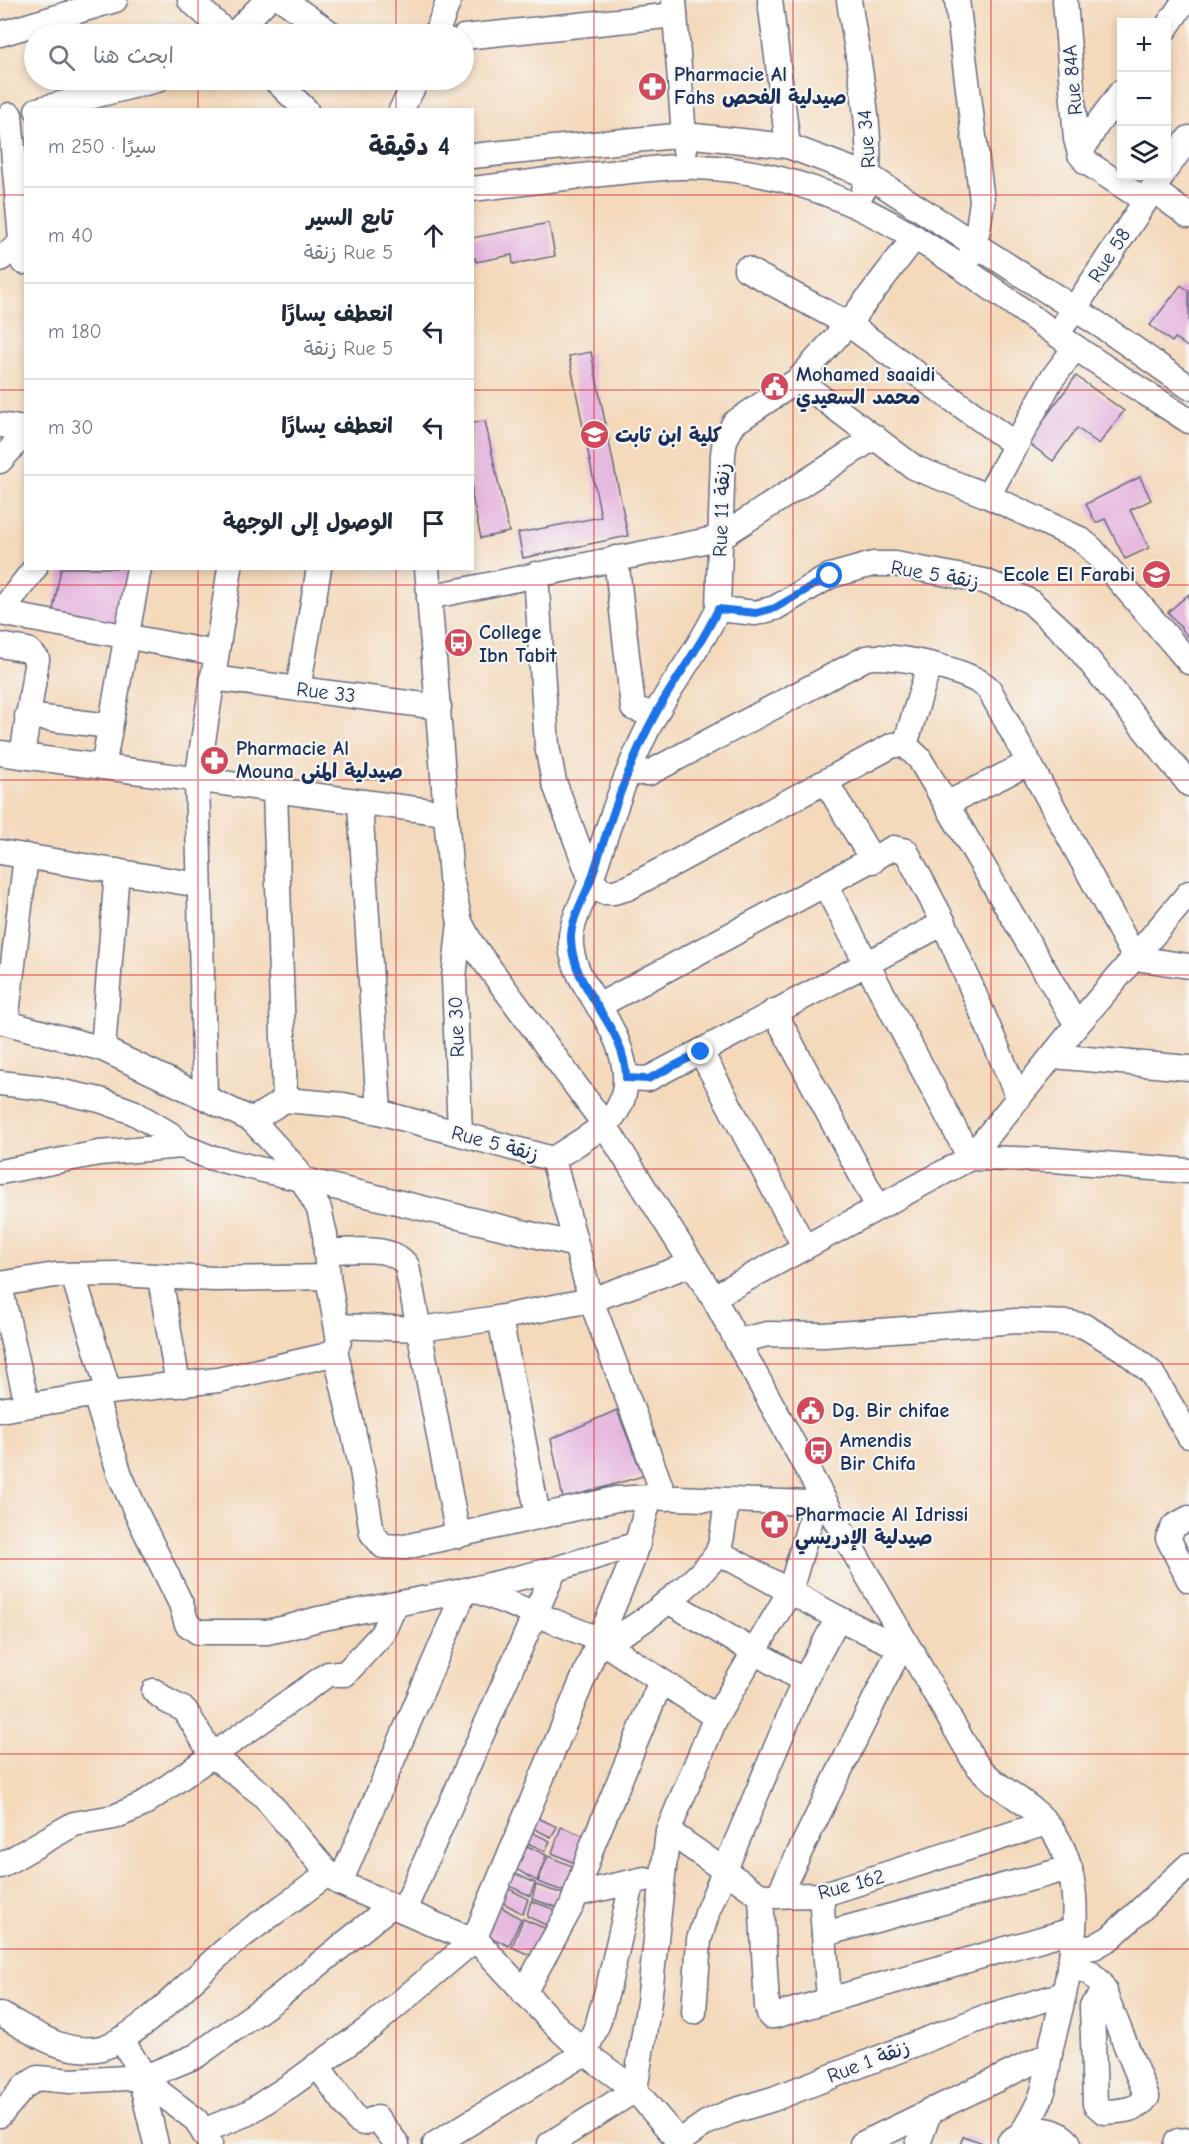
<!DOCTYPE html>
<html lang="ar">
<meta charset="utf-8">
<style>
:root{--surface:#fff;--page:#f6f6f7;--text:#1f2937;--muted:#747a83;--line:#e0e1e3}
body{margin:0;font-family:"Comic Neue","Playpen Sans Arabic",sans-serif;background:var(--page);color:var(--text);direction:rtl}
.controls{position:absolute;right:18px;top:18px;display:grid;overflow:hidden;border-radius:0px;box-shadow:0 3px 9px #0003}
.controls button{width:54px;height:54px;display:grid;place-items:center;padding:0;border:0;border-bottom:2px solid var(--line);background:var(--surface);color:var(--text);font:30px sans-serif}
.stop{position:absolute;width:18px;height:18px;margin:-14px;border:4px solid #1a73e8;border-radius:50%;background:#fff}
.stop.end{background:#1a73e8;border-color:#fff;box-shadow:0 2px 6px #0008}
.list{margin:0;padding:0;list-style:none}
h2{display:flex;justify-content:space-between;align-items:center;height:78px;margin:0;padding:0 24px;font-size:26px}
h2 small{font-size:20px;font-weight:400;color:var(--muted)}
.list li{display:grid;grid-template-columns:39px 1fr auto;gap:18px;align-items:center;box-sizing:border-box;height:96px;padding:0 24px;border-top:2px solid var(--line)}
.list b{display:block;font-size:22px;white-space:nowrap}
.list p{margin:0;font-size:20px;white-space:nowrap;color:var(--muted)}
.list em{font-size:20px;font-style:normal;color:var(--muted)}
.icon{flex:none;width:33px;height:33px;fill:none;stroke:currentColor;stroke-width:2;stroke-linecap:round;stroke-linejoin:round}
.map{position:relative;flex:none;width:1189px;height:2144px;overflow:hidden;direction:ltr}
.search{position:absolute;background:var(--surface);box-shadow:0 3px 9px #0003;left:24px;top:24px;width:450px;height:66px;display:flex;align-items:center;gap:15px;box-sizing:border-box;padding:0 21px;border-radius:33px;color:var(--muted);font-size:22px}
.panel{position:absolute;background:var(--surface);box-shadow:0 3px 9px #0003;left:24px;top:108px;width:450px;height:462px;border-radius:0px;direction:rtl}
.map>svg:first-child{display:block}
.building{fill:#e4b0dd}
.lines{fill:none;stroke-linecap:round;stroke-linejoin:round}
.minor-casing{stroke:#676a7f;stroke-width:27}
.major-casing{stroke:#676a7f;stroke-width:33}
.minor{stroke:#fff;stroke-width:24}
.major{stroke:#fff;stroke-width:30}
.route{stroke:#1a73e8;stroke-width:8}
.grid{fill:none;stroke:#d62828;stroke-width:1.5;stroke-opacity:0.55}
.labels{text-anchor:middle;stroke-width:4.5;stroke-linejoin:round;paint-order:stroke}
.poi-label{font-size:20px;font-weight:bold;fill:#1b2f5e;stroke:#f6f6f2;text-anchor:start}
.street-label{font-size:20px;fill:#1b2f5e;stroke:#f6f6f2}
</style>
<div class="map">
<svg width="1189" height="2144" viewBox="0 0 1189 2144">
<rect width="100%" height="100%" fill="#f6f6f2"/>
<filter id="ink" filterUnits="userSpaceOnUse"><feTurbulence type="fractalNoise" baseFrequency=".0167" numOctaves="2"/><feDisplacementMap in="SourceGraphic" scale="12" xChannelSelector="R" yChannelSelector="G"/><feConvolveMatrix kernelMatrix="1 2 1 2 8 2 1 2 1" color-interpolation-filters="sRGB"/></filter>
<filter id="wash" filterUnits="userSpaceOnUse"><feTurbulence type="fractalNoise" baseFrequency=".008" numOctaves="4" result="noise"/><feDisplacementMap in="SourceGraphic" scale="24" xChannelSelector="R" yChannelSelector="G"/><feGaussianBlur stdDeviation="1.35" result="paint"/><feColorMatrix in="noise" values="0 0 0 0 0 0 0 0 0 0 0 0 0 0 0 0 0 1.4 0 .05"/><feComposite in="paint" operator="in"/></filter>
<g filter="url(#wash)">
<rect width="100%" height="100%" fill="#f4d9bb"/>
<g id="blocks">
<g class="building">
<polygon points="549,223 555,256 513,264 512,255 476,262 475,258 472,259 472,238"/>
<polygon points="1181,285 1189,291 1189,348 1175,338 1172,342 1150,325"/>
<polygon points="591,352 628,536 523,558 518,533 601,517 569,356"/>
<polygon points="1076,376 1124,411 1099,444 1077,428 1053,461 1027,442"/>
<polygon points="485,421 509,532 481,538 472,496 472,423"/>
<polygon points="1140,477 1151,500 1130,510 1149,548 1125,559 1105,519 1096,523 1086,504"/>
<polygon points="61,568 130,568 120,628 52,615"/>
<polygon points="1189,594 1189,638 1168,612"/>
<polygon points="617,1410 643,1476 563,1499 551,1439"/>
<polygon points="534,1816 557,1827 551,1837 528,1826"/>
<polygon points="561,1827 589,1838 579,1865 552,1853"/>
<polygon points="527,1830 550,1841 545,1851 523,1841"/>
<polygon points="521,1843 546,1855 537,1881 512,1867"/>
<polygon points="548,1856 579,1869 566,1892 538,1882"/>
<polygon points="507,1870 535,1883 530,1896 504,1883"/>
<polygon points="502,1885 528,1899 523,1914 498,1900"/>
<polygon points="536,1885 566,1895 559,1908 532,1899"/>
<polygon points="531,1901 559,1911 550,1927 527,1916"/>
<polygon points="495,1903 521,1919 509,1946 482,1933"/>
<polygon points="523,1919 549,1930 536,1958 512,1947"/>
<polygon points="963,2136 986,2144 960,2144"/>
</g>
</g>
</g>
<g filter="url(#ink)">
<use href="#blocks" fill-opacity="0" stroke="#676a7f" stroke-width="1.5"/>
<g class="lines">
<defs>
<g id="minor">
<polyline points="190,0 228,34"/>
<polyline points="283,0 332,34"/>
<polyline points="674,0 685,150"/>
<polyline points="770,0 788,146"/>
<path d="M849 0C855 43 878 154 864 190"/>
<polyline points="957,0 982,201 978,229 970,257"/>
<polyline points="1065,0 1076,139 1080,154 1086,162 1144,200"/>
<polyline points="1166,28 1185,0"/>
<polyline points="0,34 115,0"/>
<polyline points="234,34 267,0"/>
<polyline points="436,34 449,0"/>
<polyline points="464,37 675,15"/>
<polyline points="275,80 306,110"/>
<polyline points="37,110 157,80"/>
<polyline points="401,110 417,80"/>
<polyline points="10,115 23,262"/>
<polyline points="1080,154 1096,126 1122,91"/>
<polyline points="472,156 685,135 788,146 869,176 1109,331 1189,387"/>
<polyline points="1166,169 1189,138"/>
<path d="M472 189C525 183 577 176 630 171 652 169 675 166 698 167 853 173 953 264 1075 347 1112 373 1151 396 1189 421"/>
<polyline points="1152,189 1189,216"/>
<polyline points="0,259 26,240"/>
<polyline points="746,269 848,324 1016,445"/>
<polyline points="1065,323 1162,176"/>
<polyline points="798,380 915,468 988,496 1080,539 1092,549 1189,662"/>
<polyline points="0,425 26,429"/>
<polyline points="0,461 26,432"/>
<polyline points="988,496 1051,380 1075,348"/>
<polyline points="616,558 633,708 655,715"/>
<path d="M427 568 451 878 460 922 471 943 604 1124 713 1297 824 1500 974 1761C996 1791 1035 1802 1055 1834 1093 1895 1067 1983 1051 2047 1048 2063 1047 2082 1041 2097 1036 2111 1027 2124 1020 2137"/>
<polyline points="536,574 547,746 554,782 591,880 603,892 614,892 628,888 893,745 905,745 919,758 1077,1025"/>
<polyline points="429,597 719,538 875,437"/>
<polyline points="718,609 723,454 725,440 734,423 798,380 848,324 915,237"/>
<polyline points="0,613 216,653"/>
<polyline points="0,613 35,568"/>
<polyline points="0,645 28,650 37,659 22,756"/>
<polyline points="212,678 439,707"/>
<polyline points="298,689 319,568"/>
<polyline points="27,716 110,726"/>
<polyline points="905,745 929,666"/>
<polyline points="0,753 445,813"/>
<polyline points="103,767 139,568"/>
<path d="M630 773H649L866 658C893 653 970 670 989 689L1135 958 1189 966"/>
<polyline points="826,782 873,861"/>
<polyline points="275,791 285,1100"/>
<polyline points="360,803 379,1112"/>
<polyline points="946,804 1029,763"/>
<polyline points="0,852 199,885"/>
<polyline points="825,885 970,1158 1054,1160 1189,1171"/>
<polyline points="460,922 454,978 460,1133"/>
<polyline points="598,1006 893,848 906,851 944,923 1018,1097"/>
<polyline points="774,1011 878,1207"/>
<polyline points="0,1021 103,1049 252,1120 295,1167 319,1209 325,1235 328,1277 339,1341 335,1350 324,1356 218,1380 109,1392 0,1410"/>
<polyline points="6,1022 26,856"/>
<polyline points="103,1049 117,871"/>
<polyline points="701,1052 804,1246"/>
<polyline points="1053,1056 1189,1068"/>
<polyline points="626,1078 648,1079 944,923"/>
<polyline points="0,1083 44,1088 100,1100 133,1112 170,1134 182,1146 209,1157 576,1245"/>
<polyline points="205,1096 197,780 230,568"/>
<path d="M252 1120 285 1100 343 1105 379 1112 553 1159C570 1148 587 1138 603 1126 646 1091 618 1035 594 999 582 981 569 959 571 936 573 917 585 898 591 880 609 825 627 766 655 715 675 678 701 647 718 609L756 613 775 608 830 576 873 564H895L984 581 1006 590 1031 602 1072 640 1189 784"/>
<polyline points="553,1159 591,1300 665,1498"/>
<polyline points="0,1172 99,1153 182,1146"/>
<path d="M326 1251C350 1252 392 1243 407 1266L458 1536"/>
<polyline points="73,1275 109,1392"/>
<polyline points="160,1277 178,1385"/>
<polyline points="0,1284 55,1275 118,1274 214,1279 328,1277"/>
<polyline points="0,1286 27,1404"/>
<polyline points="713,1297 970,1158 1077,1025 1189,893"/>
<polyline points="500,1318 538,1516"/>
<polyline points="338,1326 420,1329 492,1319 591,1300 692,1264"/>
<polyline points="737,1341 768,1334 824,1335 1017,1321 1070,1323 1084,1326 1123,1349 1151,1372 1189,1436"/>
<polyline points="335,1350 362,1470 372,1533 383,1546 405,1547 616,1499 650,1497 809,1503 823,1500"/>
<polyline points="95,1395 120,1475 137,1514 181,1604 187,1624 198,1632 267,1632 286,1628 318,1619 473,1589 555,1569 638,1544"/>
<polyline points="1189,1518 1174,1526 1168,1538 1189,1580"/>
<polyline points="718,1552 838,1618 914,1654"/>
<polyline points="473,1589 598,1639 716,1717"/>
<polyline points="668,1601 804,1681"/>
<path d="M598 1639C605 1638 614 1637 621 1634 641 1625 711 1570 718 1551 724 1536 724 1517 727 1501"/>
<polyline points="154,1691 167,1701 185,1710 212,1755 263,1795 328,1873 340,1883 480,1944 552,2022 585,2053 635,2090 681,2144"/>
<polyline points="668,1831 761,1896 821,1895 1046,1823"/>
<polyline points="0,1866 74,1824 114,1817 142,1805 328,1674 345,1674 382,1634 395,1605"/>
<polyline points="340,1883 465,1590"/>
<polyline points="577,1894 645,1879"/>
<polyline points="821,1895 829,1999"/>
<polyline points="761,1896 767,2007 770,2016 774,2016 1072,1930"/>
<polyline points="778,1896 900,1648"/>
<polyline points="404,1910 555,1569"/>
<polyline points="824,1934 1070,1868"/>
<polyline points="1072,1950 1094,1947 1110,1938 1189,1865"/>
<path d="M1069 1966 1089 1972 1100 1982 1147 2097C1137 2111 1121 2111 1104 2112L1095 2104 1092 2006 1105 1991"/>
<polyline points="524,1993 572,1905 593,1844 661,1681"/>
<polyline points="694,2012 699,1940 708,1910 804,1681 838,1618"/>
<path d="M0 2014C32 2031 59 2053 96 2049 136 2044 202 1967 236 1941 266 1917 298 1898 328 1873"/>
<polyline points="121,2039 150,2085 196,2120 210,2144"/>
<polyline points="317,2065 357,2120 363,2123 377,2118 397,2144"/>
<polyline points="140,2077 156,2144"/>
<polyline points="0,2115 25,2086 38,2078 71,2081 145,2077 196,2056 276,1999 391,1906"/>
<polyline points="203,2131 248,2113 291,2085 371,2027 474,1940 631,1564 650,1497"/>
<polyline points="435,2144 585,2053 598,2023 609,1984 632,1884"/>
<polyline points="550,2144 635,2090 649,2002 668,1831 716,1717 790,1591 811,1519 809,1503"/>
<polyline points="676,2144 706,2123 730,2112 773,2099 985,2017 1064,1994"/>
<polyline points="862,2144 1050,2054"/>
<polyline points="918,2144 930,2110"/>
</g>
<g id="major">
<path d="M1012 2144C1028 2130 1051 2128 1066 2144"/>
<polyline points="1179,2144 1189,2143"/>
</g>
</defs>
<use href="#minor" class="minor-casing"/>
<use href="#major" class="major-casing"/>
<use href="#minor" class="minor"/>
<use href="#major" class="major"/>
</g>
</g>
<g class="lines" filter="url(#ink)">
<path class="route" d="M701 1052 648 1079 626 1078C626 1026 573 992 571 940 570 921 584 898 591 880 609 825 627 766 655 715 675 678 701 647 718 609L756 613 775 608 830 576"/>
</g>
<path class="grid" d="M198 0V34M396 0V34M594 0V2144M793 0V2144M991 0V2144M198 80V110M396 80V110M0 195H26M472 195H1189M0 390H26M472 390H1189M198 568V2144M396 568V2144M0 585H1189M0 780H1189M0 975H1189M0 1169H1189M0 1364H1189M0 1559H1189M0 1754H1189M0 1949H1189"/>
<defs>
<symbol id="pharmacy-disc" viewBox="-11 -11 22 22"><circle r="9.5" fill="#d1495b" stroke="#f6f6f2"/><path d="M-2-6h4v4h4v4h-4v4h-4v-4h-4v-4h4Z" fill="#fff"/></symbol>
<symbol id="civic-disc" viewBox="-11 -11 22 22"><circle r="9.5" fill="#d1495b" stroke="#f6f6f2"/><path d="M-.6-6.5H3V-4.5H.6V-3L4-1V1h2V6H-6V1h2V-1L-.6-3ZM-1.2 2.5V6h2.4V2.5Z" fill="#fff"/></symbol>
<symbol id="school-disc" viewBox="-11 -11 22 22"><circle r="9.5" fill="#d1495b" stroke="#f6f6f2"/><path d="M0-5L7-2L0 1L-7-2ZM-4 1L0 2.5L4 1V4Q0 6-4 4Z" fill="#fff"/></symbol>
<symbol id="bus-disc" viewBox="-11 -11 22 22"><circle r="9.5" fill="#d1495b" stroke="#f6f6f2"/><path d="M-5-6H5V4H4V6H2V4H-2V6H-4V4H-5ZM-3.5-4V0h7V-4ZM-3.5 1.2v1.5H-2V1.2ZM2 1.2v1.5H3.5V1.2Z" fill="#fff"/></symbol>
</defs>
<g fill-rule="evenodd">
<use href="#pharmacy-disc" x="636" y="70" width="33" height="33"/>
<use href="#civic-disc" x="758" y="370" width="33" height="33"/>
<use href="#school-disc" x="578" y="418" width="33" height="33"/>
<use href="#school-disc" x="1140" y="558" width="33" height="33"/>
<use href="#bus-disc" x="442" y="626" width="33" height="33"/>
<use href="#pharmacy-disc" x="198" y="744" width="33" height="33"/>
<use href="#civic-disc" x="794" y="1394" width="33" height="33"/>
<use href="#bus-disc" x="802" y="1434" width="33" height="33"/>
<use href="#pharmacy-disc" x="758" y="1508" width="33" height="33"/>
</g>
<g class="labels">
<g class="poi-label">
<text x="674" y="81">Pharmacie Al<tspan x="674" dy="23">Fahs صيدلية الفحص</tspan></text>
<text x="796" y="381">Mohamed saaidi<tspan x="796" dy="23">محمد السعيدي</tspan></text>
<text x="615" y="442">كلية ابن ثابت</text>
<text x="1135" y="581" text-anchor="end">Ecole El Farabi</text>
<text x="479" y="639">College<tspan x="479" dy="23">Ibn Tabit</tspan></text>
<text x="236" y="755">Pharmacie Al<tspan x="236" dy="23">Mouna صيدلية المنى</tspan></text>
<text x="832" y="1417">Dg. Bir chifae</text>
<text x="840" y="1447">Amendis<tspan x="840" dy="23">Bir Chifa</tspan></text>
<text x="795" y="1521">Pharmacie Al Idrissi<tspan x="795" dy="23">صيدلية الإدريسي</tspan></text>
</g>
<g class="street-label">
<text transform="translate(1072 80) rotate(-95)" y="7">Rue 84A</text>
<text transform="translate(866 139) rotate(-94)" y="7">Rue 34</text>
<text transform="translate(1109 255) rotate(-57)" y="7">Rue 58</text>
<text transform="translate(721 510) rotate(-88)" y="7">Rue 11 زنقة</text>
<text transform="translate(935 574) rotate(10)" y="7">Rue 5 زنقة</text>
<text transform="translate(326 692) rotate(7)" y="7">Rue 33</text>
<text transform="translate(456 1027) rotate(-92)" y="7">Rue 30</text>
<text transform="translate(495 1143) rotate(15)" y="7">Rue 5 زنقة</text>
<text transform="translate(851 1884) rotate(-15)" y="7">Rue 162</text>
<text transform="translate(868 2061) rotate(-21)" y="7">Rue 1 زنقة</text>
</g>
</g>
</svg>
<div class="controls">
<button>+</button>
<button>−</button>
<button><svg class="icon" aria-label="layers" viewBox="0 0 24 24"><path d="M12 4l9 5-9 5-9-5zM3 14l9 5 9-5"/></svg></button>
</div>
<div class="stop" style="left:830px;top:576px"></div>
<div class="stop end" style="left:701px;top:1052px"></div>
<div class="search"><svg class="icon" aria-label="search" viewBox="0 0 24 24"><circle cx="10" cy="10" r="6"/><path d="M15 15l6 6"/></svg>ابحث هنا</div>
<section class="panel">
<h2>4 دقيقة<small>سيرًا · 250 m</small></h2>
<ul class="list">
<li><svg class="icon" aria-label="ahead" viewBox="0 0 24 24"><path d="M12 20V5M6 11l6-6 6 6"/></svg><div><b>تابع السير</b><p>Rue 5 زنقة</p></div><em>40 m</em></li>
<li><svg class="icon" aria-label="left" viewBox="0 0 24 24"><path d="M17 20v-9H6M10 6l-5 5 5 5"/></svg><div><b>انعطف يسارًا</b><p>Rue 5 زنقة</p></div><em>180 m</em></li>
<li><svg class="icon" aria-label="left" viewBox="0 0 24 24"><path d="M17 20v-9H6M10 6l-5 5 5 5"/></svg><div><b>انعطف يسارًا</b></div><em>30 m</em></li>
<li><svg class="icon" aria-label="arrive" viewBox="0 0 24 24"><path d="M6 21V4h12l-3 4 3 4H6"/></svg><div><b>الوصول إلى الوجهة</b></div></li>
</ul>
</section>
</div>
